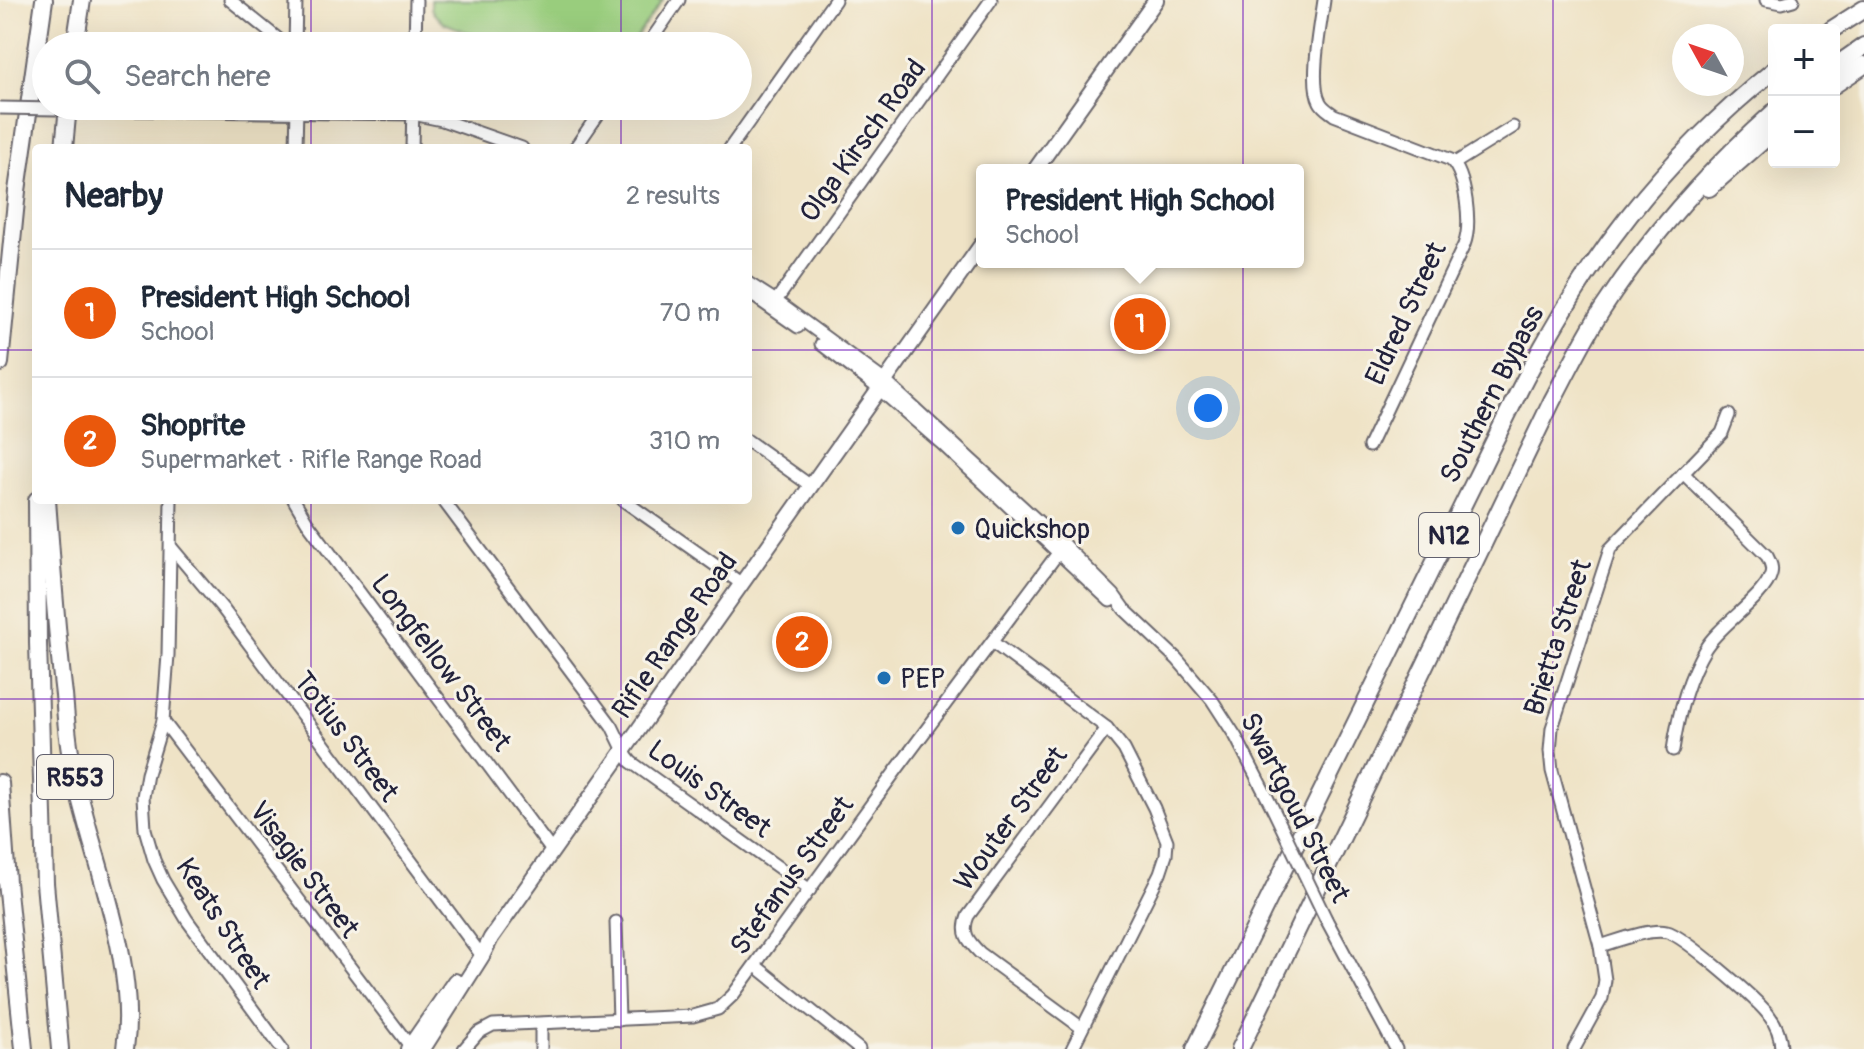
<!DOCTYPE html>
<meta charset="utf-8">
<style>
:root{--surface:#fff;--page:#f2f2f3;--text:#1f2937;--muted:#747a83;--line:#e0e1e3;--accent:#ea580c}
body{margin:0;font-family:Pangolin,sans-serif;background:var(--page);color:var(--text)}
.controls{position:absolute;right:24px;top:24px;display:grid;overflow:hidden;border-radius:8px;box-shadow:0 8px 32px #0002}
.controls button{width:72px;height:72px;display:grid;place-items:center;padding:0;border:0;border-bottom:2px solid var(--line);background:var(--surface);color:var(--text);font:40px sans-serif}
.compass{position:absolute;left:1672px;top:24px;width:72px;height:72px;border-radius:50%;background:var(--surface);box-shadow:0 8px 32px #0002;rotate:310deg}
.you{position:absolute;left:1208px;top:408px;width:28px;height:28px;margin:-20px;border:6px solid #fff;border-radius:50%;background:#1a73e8;box-shadow:0 0 0 12px #1a73e833}
.badge{display:grid;place-items:center;width:52px;height:52px;border-radius:50%;background:var(--accent);color:#fff;font-size:26px;font-weight:700}
.pin{position:absolute;translate:-50% -50%;border:4px solid #fff;box-shadow:0 2px 8px #0006}
.popup{position:absolute;left:976px;top:164px;width:328px;height:104px;box-sizing:border-box;display:grid;place-content:center;border-radius:8px;background:var(--surface);filter:drop-shadow(0 2px 6px #0005);font-size:26px;white-space:nowrap;color:var(--muted)}
.popup b{font-size:30px;color:var(--text)}
.popup::after{content:'';position:absolute;left:50%;top:100%;margin-left:-16px;border:16px solid transparent;border-top-color:var(--surface)}
.list{margin:0;padding:0;list-style:none}
h2{display:flex;justify-content:space-between;align-items:center;height:104px;margin:0;padding:0 32px;font-size:34px}
h2 small{font-size:26px;font-weight:400;color:var(--muted)}
.list li{display:grid;grid-template-columns:52px 1fr auto;gap:24px;align-items:center;box-sizing:border-box;height:128px;padding:0 32px;border-top:2px solid var(--line)}
.list b{display:block;font-size:30px;white-space:nowrap}
.list p{margin:0;font-size:26px;white-space:nowrap;color:var(--muted)}
.list em{font-size:26px;font-style:normal;color:var(--muted)}
.icon{flex:none;width:44px;height:44px;fill:none;stroke:currentColor;stroke-width:2;stroke-linecap:round;stroke-linejoin:round}
.map{position:relative;flex:none;width:1864px;height:1049px;overflow:hidden}
.search{position:absolute;background:var(--surface);box-shadow:0 8px 32px #0002;left:32px;top:32px;width:720px;height:88px;display:flex;align-items:center;gap:20px;box-sizing:border-box;padding:0 28px;border-radius:44px;color:var(--muted);font-size:30px}
.panel{position:absolute;background:var(--surface);box-shadow:0 8px 32px #0002;left:32px;top:144px;width:720px;height:360px;border-radius:8px}
.map>svg:first-child{display:block}
.green{fill:#99cd7d;stroke:#5e785c;stroke-width:2}
.lines{fill:none;stroke-linecap:round;stroke-linejoin:round}
.minor-casing{stroke:#6a666c;stroke-width:15}
.major-casing{stroke:#6a666c;stroke-width:18}
.highway-casing{stroke:#6a666c;stroke-width:20}
.minor{stroke:#fff;stroke-width:11}
.major{stroke:#fff;stroke-width:14}
.highway{stroke:#fff;stroke-width:16}
.minor-bridge-casing{stroke:#6a666c;stroke-width:15;stroke-linecap:butt}
.minor-bridge{stroke:#fff;stroke-width:11}
.grid{fill:none;stroke:#7b2cbf;stroke-width:2;stroke-opacity:0.55}
.poi-dot{fill:#1f6fb2;stroke:#f7f3e8;stroke-width:3}
.labels{text-anchor:middle;stroke-width:6;stroke-linejoin:round;paint-order:stroke}
.shield{fill:#f7f3e8;stroke:#62616f;stroke-width:2}
.shield-label{font-size:26px;font-weight:bold;fill:#22223b}
.street-label{font-size:28px;fill:#22223b;stroke:#f7f3e8}
.poi-label{font-size:28px;fill:#22223b;stroke:#f7f3e8;text-anchor:start}
</style>
<div class="map">
<svg width="1864" height="1049" viewBox="0 0 1864 1049">
<rect width="100%" height="100%" fill="#f7f3e8"/>
<filter id="ink" filterUnits="userSpaceOnUse"><feTurbulence type="fractalNoise" baseFrequency=".0125" numOctaves="2"/><feDisplacementMap in="SourceGraphic" scale="16" xChannelSelector="R" yChannelSelector="G"/><feConvolveMatrix kernelMatrix="1 2 1 2 8 2 1 2 1" color-interpolation-filters="sRGB"/></filter>
<filter id="wash" filterUnits="userSpaceOnUse"><feTurbulence type="fractalNoise" baseFrequency=".006" numOctaves="4" result="noise"/><feDisplacementMap in="SourceGraphic" scale="32" xChannelSelector="R" yChannelSelector="G"/><feGaussianBlur stdDeviation="1.8" result="paint"/><feColorMatrix in="noise" values="0 0 0 0 0 0 0 0 0 0 0 0 0 0 0 0 0 1.4 0 .05"/><feComposite in="paint" operator="in"/></filter>
<g filter="url(#wash)">
<rect width="100%" height="100%" fill="#efe3c6"/>
<polygon class="green" points="431,0 663,0 630,46 503,46 444,23 434,14 431,8"/>
</g>
<g filter="url(#ink)">
<g class="lines">
<defs>
<g id="minor">
<polyline points="230,0 287,46"/>
<path d="M1324 0C1321 23 1309 83 1320 102 1323 108 1329 111 1334 115L1451 160C1466 175 1472 225 1464 245L1369 446"/>
<polyline points="1766,0 1782,3 1793,0"/>
<polyline points="295,46 296,0"/>
<polyline points="415,46 416,0"/>
<polyline points="647,46 679,0"/>
<polyline points="113,110 413,114 442,120 522,148"/>
<polyline points="296,148 297,107"/>
<polyline points="412,148 413,106"/>
<polyline points="575,148 604,106"/>
<polyline points="730,148 835,0"/>
<polyline points="1455,163 1513,127"/>
<polyline points="748,283 776,301 885,381 1064,545 1114,595 1124,609 1177,659 1212,700 1236,737 1272,807"/>
<polyline points="748,292 798,327"/>
<polyline points="773,305 991,0"/>
<polyline points="821,344 879,389 941,443 1110,601"/>
<polyline points="748,441 811,486"/>
<polyline points="171,500 168,655 163,721 147,774 143,797 145,829 154,860 163,880 187,920 282,1049"/>
<polyline points="294,500 307,522 552,851"/>
<polyline points="443,500 612,726 627,757 631,762 810,890"/>
<polyline points="623,500 742,584"/>
<polyline points="171,547 223,609 482,956"/>
<polyline points="992,642 1107,728 1124,749 1154,808 1167,841 1166,855 1160,873 1072,1049"/>
<polyline points="163,721 410,1046"/>
<path d="M1673 750C1678 716 1687 679 1705 649 1719 625 1765 597 1771 574 1773 567 1770 562 1767 556L1683 473"/>
<polyline points="1326,919 1396,1049"/>
<polyline points="616,922 619,1020"/>
<path d="M1600 946C1617 941 1649 928 1667 932 1683 935 1756 999 1768 1014 1776 1024 1781 1037 1781 1049"/>
<polyline points="756,966 859,1049"/>
<polyline points="541,1024 541,1049"/>
<path d="M1082 1028 980 953C968 941 961 933 968 916L1107 728"/>
<polyline points="464,1049 478,1033 493,1025 693,1016 718,1009 733,995 897,769 1064,545"/>
<polyline points="1574,1049 1602,998 1605,980 1600,946 1552,771 1550,751 1552,728 1610,549 1722,433 1729,415"/>
</g>
<g id="major">
<polyline points="1035,170 1156,0"/>
<polyline points="408,1049 455,981"/>
<polyline points="423,1049 482,956 491,938 982,244"/>
</g>
<g id="highway">
<polyline points="1831,30 1864,9"/>
<polyline points="75,46 82,0"/>
<polyline points="1834,67 1864,46"/>
<polyline points="1834,85 1864,65"/>
<polyline points="64,148 68,106"/>
<polyline points="1709,188 1774,131"/>
<polyline points="0,363 17,191 44,0"/>
<polyline points="37,500 38,643 45,883 60,1049"/>
<path d="M47 500C52 565 56 630 64 695 66 717 67 740 72 762 89 854 138 955 125 1049"/>
<polyline points="0,783 7,882 24,1049"/>
<path d="M1195 1049 1520 389C1585 261 1662 160 1774 70"/>
<path d="M1240 1049 1552 401C1568 371 1583 339 1602 310 1650 236 1708 171 1774 112"/>
</g>
</defs>
<use href="#minor" class="minor-casing"/>
<use href="#major" class="major-casing"/>
<use href="#highway" class="highway-casing"/>
<use href="#minor" class="minor"/>
<use href="#major" class="major"/>
<use href="#highway" class="highway"/>
<defs>
<g id="minor-bridge">
<polyline points="0,108 113,110"/>
<polyline points="1272,807 1326,919"/>
</g>
</defs>
<use href="#minor-bridge" class="minor-bridge-casing"/>
<use href="#minor-bridge" class="minor-bridge"/>
</g>
</g>
<path class="grid" d="M311 0V46M621 0V46M932 0V1049M1243 0V1049M1553 0V1049M311 106V148M621 106V148M0 350H36M748 350H1864M311 500V1049M621 500V1049M0 699H1864"/>
<g class="poi-dot">
<circle cx="958" cy="528" r="8"/>
<circle cx="884" cy="678" r="8"/>
</g>
<g class="labels">
<g class="shield">
<rect x="1419" y="513" width="60" height="44" rx="6"/>
<rect x="37" y="755" width="76" height="44" rx="6"/>
</g>
<g class="shield-label">
<text x="1449" y="544">N12</text>
<text x="75" y="786">R553</text>
</g>
<g class="street-label">
<text transform="translate(862 140) rotate(-54)" y="10">Olga Kirsch Road</text>
<text transform="translate(1405 313) rotate(-65)" y="10">Eldred Street</text>
<text transform="translate(1491 394) rotate(-63)" y="10">Southern Bypass</text>
<text transform="translate(674 635) rotate(-55)" y="10">Rifle Range Road</text>
<text transform="translate(1557 637) rotate(-72)" y="10">Brietta Street</text>
<text transform="translate(442 662) rotate(53)" y="10">Longfellow Street</text>
<text transform="translate(347 736) rotate(53)" y="10">Totius Street</text>
<text transform="translate(710 788) rotate(36)" y="10">Louis Street</text>
<text transform="translate(1296 807) rotate(63)" y="10">Swartgoud Street</text>
<text transform="translate(1010 818) rotate(-54)" y="10">Wouter Street</text>
<text transform="translate(305 869) rotate(53)" y="10">Visagie Street</text>
<text transform="translate(791 875) rotate(-54)" y="10">Stefanus Street</text>
<text transform="translate(224 923) rotate(57)" y="10">Keats Street</text>
</g>
<g class="poi-label">
<text x="974" y="538">Quickshop</text>
<text x="900" y="688">PEP</text>
</g>
</g>
</svg>
<div class="controls">
<button>+</button>
<button>−</button>
</div>
<svg class="compass" viewBox="-18 -18 36 36"><path d="M0-13l5 13h-10z" fill="#e53935"/><path d="M0 13l5-13h-10z" fill="#747a83"/></svg>
<div class="you"></div>
<div class="pin badge" style="left:1140px;top:324px">1</div>
<div class="popup"><b>President High School</b>School</div>
<div class="pin badge" style="left:802px;top:642px">2</div>
<div class="search"><svg class="icon" aria-label="search" viewBox="0 0 24 24"><circle cx="10" cy="10" r="6"/><path d="M15 15l6 6"/></svg>Search here</div>
<section class="panel">
<h2>Nearby<small>2 results</small></h2>
<ul class="list">
<li><span class="badge">1</span><div><b>President High School</b><p>School</p></div><em>70 m</em></li>
<li><span class="badge">2</span><div><b>Shoprite</b><p>Supermarket · Rifle Range Road</p></div><em>310 m</em></li>
</ul>
</section>
</div>
